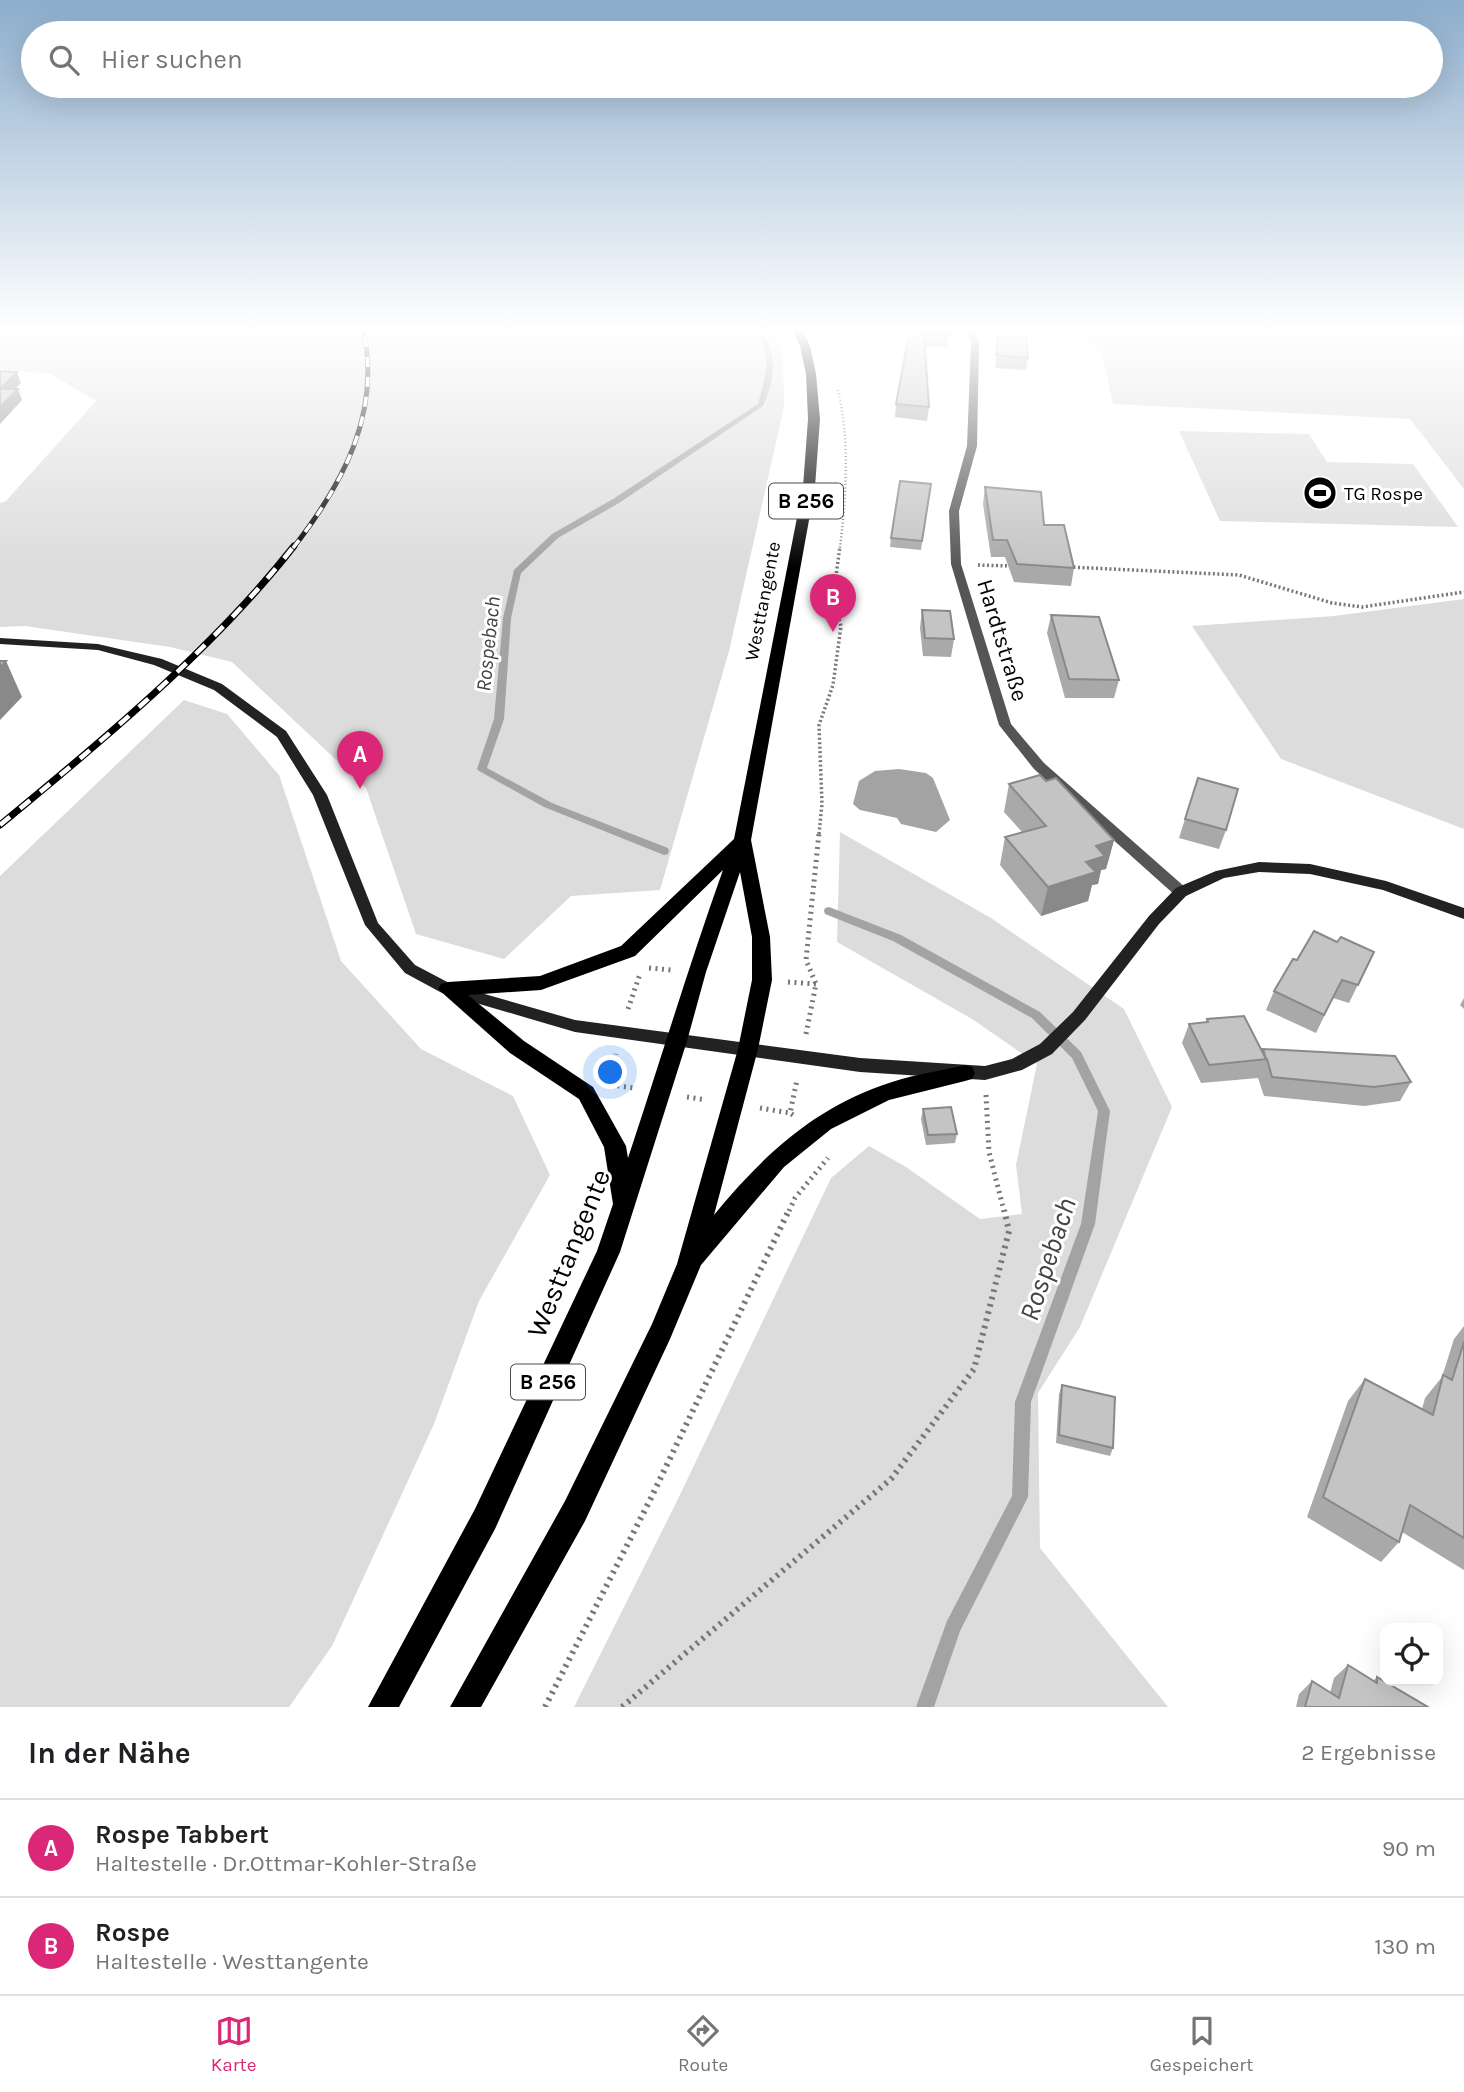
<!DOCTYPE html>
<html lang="de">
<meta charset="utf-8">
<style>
:root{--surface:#fff;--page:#f6f6f6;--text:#202124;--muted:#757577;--line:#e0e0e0;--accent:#db2777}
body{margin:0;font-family:Karla,sans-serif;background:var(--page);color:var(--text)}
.controls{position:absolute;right:21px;bottom:21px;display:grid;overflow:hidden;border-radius:14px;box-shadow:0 7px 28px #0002}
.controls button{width:63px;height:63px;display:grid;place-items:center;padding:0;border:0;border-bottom:2px solid var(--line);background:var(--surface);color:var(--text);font:35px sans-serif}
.you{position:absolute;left:611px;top:1073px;width:24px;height:24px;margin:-18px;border:5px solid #fff;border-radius:50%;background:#1a73e8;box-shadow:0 0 0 10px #1a73e833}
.badge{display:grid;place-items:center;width:46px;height:46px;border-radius:50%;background:var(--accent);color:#fff;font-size:23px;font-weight:700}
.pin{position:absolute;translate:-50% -58px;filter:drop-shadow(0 2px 4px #0008)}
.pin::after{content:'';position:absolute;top:37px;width:24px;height:21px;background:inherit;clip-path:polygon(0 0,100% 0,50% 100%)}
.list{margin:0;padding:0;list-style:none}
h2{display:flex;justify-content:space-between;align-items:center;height:91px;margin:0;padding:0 28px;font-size:30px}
h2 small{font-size:23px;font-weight:400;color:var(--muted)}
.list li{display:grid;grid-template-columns:46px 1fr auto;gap:21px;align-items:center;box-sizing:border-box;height:98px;padding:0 28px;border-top:2px solid var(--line)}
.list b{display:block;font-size:26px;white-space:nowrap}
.list p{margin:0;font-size:23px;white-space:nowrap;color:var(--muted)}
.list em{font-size:23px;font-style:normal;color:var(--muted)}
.icon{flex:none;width:38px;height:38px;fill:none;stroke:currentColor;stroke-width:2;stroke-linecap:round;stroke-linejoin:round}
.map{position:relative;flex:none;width:1464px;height:1707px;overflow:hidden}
.search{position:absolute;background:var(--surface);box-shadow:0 7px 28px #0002;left:21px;right:21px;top:21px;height:77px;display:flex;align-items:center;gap:18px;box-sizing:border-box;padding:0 24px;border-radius:38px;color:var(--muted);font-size:26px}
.sheet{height:287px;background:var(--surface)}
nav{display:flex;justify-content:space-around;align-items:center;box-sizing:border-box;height:98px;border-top:2px solid var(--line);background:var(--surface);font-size:19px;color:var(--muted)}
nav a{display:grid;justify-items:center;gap:4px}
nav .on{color:var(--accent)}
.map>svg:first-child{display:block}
.green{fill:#dcdcdc}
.water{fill:#a3a3a3}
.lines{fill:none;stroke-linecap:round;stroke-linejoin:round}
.stream{fill:#a3a3a3;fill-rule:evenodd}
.path-far3{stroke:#777;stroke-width:2.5;stroke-dasharray:1 2.5;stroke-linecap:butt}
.path-far2{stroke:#777;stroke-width:3.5;stroke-dasharray:2 2.5;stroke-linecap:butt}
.path-far1{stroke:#777;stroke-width:5;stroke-dasharray:2 4.5;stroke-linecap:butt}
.path{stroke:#777;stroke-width:6;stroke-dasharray:2.5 5;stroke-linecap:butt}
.street{fill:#555;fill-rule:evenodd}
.secondary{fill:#222;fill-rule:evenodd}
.primary{fill:#000;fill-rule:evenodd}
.rail-far1-casing{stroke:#000;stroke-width:5}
.rail-casing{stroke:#000;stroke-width:7}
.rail-far1{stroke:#fff;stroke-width:3.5;stroke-dasharray:10;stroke-linecap:butt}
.rail{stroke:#fff;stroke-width:4.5;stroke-dasharray:13;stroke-linecap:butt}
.wall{fill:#a9a9a9}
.shaded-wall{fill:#898989}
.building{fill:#c4c4c4;stroke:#898989;stroke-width:2}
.labels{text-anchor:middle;stroke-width:6;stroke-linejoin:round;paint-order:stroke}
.far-poi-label{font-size:19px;fill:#000;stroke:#fff;text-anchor:start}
.far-street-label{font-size:19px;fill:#000;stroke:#fff}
.shield{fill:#fff;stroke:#4c4c4c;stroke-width:2}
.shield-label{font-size:21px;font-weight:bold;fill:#000}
.far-water-label{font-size:21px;font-style:italic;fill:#444;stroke:#fff}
.street-label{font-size:23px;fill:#000;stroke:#fff}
.near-street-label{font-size:28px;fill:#000;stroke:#fff}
.near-water-label{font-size:28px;font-style:italic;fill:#444;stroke:#fff}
</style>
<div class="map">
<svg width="1464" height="1707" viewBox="0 0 1464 1707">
<rect width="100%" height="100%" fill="#fff"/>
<g class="green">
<polygon points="0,329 771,329 783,348 784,407 729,651 660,890 571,896 504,959 416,934 366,788 232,662 170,647 25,626 0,627 0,503 6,501 96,401 51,374 0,369"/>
<polygon points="1080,329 1464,329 1464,489 1410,419 1113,404 1102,355"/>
<polygon points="1179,431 1309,434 1327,462 1413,464 1458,527 1220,521"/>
<polygon points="1464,599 1464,829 1281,759 1192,626 1334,616"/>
<polygon points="184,700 227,714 279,775 341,961 421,1049 513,1096 550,1175 479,1301 434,1424 332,1646 289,1707 0,1707 0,876"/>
<polygon points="840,832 991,918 1124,1009 1172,1107 1080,1327 1038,1393 1040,1548 1168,1707 574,1707 677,1501 831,1178 869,1146 906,1167 980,1219 1022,1214 1016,1165 1037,1064 972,1019 837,942"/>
</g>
<polygon class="water" points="899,769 926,773 933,778 950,820 936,832 901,824 897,818 860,810 853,804 859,781 875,771"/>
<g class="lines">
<g class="stream">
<path d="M755 329H761C779 355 774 379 763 406L619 503 558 538 521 573 511 618 504 719 487 768 552 803 668 848 669 851 668 854 664 855 544 807 479 771 477 769 494 719 503 618 514 570 552 534 613 499 758 404C766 375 773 356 755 329Z"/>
<polygon points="829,907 901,935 1040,1012 1081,1052 1110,1111 1095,1224 1031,1402 1028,1497 960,1631 934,1707 916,1707 947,1621 1012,1496 1015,1402 1081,1224 1098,1111 1072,1058 1032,1018 893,941 825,914 824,911 825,908"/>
</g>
<path class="path-far3" d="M838 390C850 440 846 497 840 548"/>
<g class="path-far2">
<polyline points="978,565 1012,566"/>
<polyline points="1069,567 1239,575 1332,603 1362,607 1464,592"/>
<polyline points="819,834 822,804 819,725 833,685 841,626 833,598 840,546"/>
</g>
<g class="path-far1">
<polyline points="649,968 671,970"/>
<polyline points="788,982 816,984"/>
<polyline points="628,1009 640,974"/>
<polyline points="806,1034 816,984 806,960 819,833"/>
<polyline points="610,1080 616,1054"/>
<polyline points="611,1085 634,1088"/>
<polyline points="986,1095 989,1152 1004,1211"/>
<polyline points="687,1097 706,1100"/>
<polyline points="760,1108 790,1113"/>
<polyline points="793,1115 790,1113 797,1080"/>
<polyline points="789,1211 795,1198 828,1158"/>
</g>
<g class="path">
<polyline points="545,1707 651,1498 789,1210"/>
<polyline points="622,1707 891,1479 974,1369 1009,1231 1004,1210"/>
</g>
<polygon class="street" points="965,329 973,329 979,342 977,446 959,511 961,564 1011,724 1044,763 1186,888 1188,892 1186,896 1176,896 1034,769 999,725 951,564 949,511 967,446 971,342"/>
<polygon class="secondary" points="0,638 98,644 162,659 222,684 286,731 327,795 378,923 415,965 453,985 575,1020 860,1058 985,1066 1012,1059 1040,1044 1073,1012 1149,916 1176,888 1216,871 1259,862 1310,864 1386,881 1464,908 1464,919 1383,890 1310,874 1259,872 1224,878 1186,896 1159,924 1085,1020 1052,1054 1022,1070 985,1080 860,1072 575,1032 442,993 405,973 365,925 313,795 277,737 214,690 154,665 98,650 0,644"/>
<path class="primary" d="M792 329H802L810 346 816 374 820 419 815 487 751 840 770 937 772 980 758 1049 714 1215C763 1155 816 1106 892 1082 916 1074 941 1071 965 1065L972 1067 975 1073 972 1079 965 1081 889 1100 831 1129 784 1167 701 1265 670 1339 585 1521 481 1707H450L565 1501 652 1324 677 1264 738 1049 752 980V937L740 872 706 972 687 1041 620 1252 495 1529 399 1707H368L475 1509 597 1251 613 1204 604 1147 579 1099 510 1053 438 989 441 984 448 982 540 976 621 946 734 839 803 487 808 419 806 374 800 346ZM723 870C689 965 660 1062 628 1158L626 1146 593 1087 524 1041 468 995 541 990 635 956Z"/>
<defs>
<path id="rail-far1" d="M293 548C343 484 382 412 363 329"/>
<path id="rail" d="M0 825C101 742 213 649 294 546"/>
</defs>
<use href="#rail-far1" class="rail-far1-casing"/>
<use href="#rail" class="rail-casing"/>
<use href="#rail-far1" class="rail-far1"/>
<use href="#rail" class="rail"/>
</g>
<g class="wall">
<polygon points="910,329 950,329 948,347 925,347 929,407 927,421 895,417 896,404"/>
<polygon points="998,329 1026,329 1028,358 1026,370 995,368"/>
<polygon points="931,484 921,550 890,547 891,538"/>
<polygon points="985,487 1044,525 1074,568 1071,586 1014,582 1005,557 991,557 983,504"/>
<polygon points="922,610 954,639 951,657 923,656 920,628"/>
<polygon points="1051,615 1119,680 1114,698 1065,698 1047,633"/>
<polygon points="1198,778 1226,830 1219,849 1179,838"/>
<polygon points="1046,781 1114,840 1106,869 1101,870 1098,884 1092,885 1088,901 1041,916 1000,865 1005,837 1022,832 1004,812 1009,784"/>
<polygon points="1337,942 1374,952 1349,1003 1333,998 1316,1033 1266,1010 1274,991 1297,960"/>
<polygon points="1464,998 1464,1009 1460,1005"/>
<polygon points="1207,1019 1262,1051 1263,1049 1411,1082 1400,1101 1364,1106 1264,1096 1258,1078 1201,1083 1182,1043 1189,1024 1206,1023"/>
<polygon points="923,1109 957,1134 955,1143 926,1145 921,1119"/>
<polygon points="1464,1326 1464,1570 1402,1532 1399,1542 1381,1562 1307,1517 1348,1401 1365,1379 1422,1409 1425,1398 1442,1377 1454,1339"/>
<polygon points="1062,1385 1113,1448 1110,1456 1056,1443 1059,1394"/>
<polygon points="1348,1665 1373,1681 1377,1677 1428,1707 1296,1707 1299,1694 1312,1681 1330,1693 1334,1678"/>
</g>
<g class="shaded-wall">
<polygon points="17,372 21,383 5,400 0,389"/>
<polygon points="18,389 22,400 0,424 0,407"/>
<polygon points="6,661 22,697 0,720 0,667"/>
<polygon points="1114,840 1106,869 1101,870 1098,884 1092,885 1088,901 1041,916 1048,887 1086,862 1096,846"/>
</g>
<g class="building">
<polygon points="910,329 950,329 949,335 924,335 929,407 896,404"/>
<polygon points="999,329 1026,329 1028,358 996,355"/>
<polygon points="0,371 17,372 0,389 18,389 0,407"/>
<polygon points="900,481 931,484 922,541 891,538"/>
<polygon points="985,487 1041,492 1044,525 1064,525 1074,568 1017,564 1007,540 993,540"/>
<polygon points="922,610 950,611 954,639 925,638"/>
<polygon points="1051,615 1099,617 1119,680 1069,679"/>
<polygon points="0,661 6,661 0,667"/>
<polygon points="1040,775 1046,781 1056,778 1114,840 1096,846 1105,856 1086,862 1096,872 1048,887 1005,837 1046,826 1009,784"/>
<polygon points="1198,778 1238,789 1226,830 1185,819"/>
<polygon points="1314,931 1337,942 1341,937 1374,952 1358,985 1342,980 1324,1015 1274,991 1293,959 1297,960"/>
<polygon points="1244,1016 1266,1059 1263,1049 1395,1056 1411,1082 1374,1087 1272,1077 1267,1059 1209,1065 1189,1024 1208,1022 1207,1019"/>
<polygon points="951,1107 957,1134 928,1135 923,1109"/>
<polygon points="1464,1342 1464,1538 1410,1505 1399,1542 1323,1497 1365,1379 1433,1415 1443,1375 1452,1380"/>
<polygon points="1062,1385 1115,1397 1113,1448 1059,1435"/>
<polygon points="1348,1665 1377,1683 1377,1677 1428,1707 1305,1707 1312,1681 1339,1698"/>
</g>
<linearGradient id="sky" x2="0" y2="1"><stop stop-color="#8cadcc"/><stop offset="0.58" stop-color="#fff"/><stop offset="1" stop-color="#fff" stop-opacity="0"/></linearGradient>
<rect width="1464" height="568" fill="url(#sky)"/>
<defs>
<symbol id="stadium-disc" viewBox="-11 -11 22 22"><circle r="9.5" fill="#000" stroke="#fff"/><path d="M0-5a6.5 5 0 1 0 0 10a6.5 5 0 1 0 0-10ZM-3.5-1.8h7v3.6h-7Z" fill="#fff"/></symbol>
</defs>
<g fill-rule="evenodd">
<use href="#stadium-disc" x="1301" y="474" width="38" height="38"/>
</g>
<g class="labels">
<g class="far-poi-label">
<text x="1344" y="500">TG Rospe</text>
</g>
<g class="far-street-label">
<text transform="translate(762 601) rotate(-79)" y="7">Westtangente</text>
</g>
<g class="shield">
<rect x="769" y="483.5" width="74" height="35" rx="5"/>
<rect x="511" y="1364.5" width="74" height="35" rx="5"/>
</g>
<g class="shield-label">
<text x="806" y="508">B 256</text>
<text x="548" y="1389">B 256</text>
</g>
<g class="far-water-label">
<text transform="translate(488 644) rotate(-84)" y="7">Rospebach</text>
</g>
<g class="street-label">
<text transform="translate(1003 640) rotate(73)" y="8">Hardtstraße</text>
</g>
<g class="near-street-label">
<text transform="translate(568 1253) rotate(-68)" y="10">Westtangente</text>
</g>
<g class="near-water-label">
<text transform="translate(1047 1259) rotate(-72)" y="10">Rospebach</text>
</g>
</g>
</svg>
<div class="controls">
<button><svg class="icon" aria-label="locate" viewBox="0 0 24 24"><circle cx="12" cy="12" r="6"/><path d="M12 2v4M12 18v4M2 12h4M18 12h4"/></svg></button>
</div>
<div class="you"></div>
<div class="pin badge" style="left:360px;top:789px">A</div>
<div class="pin badge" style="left:833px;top:632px">B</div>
<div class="search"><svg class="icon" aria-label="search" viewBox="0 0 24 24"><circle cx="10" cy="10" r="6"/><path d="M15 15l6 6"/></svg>Hier suchen</div>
</div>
<section class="sheet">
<h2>In der Nähe<small>2 Ergebnisse</small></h2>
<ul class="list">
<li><span class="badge">A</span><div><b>Rospe Tabbert</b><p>Haltestelle · Dr.Ottmar-Kohler-Straße</p></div><em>90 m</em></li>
<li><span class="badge">B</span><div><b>Rospe</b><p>Haltestelle · Westtangente</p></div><em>130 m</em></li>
</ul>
</section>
<nav>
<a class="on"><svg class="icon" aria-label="map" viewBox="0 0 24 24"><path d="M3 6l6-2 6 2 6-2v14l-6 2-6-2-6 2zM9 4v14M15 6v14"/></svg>Karte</a>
<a><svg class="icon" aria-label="directions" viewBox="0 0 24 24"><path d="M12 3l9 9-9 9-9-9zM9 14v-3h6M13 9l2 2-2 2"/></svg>Route</a>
<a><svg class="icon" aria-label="saved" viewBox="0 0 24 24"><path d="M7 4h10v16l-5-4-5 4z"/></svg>Gespeichert</a>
</nav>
